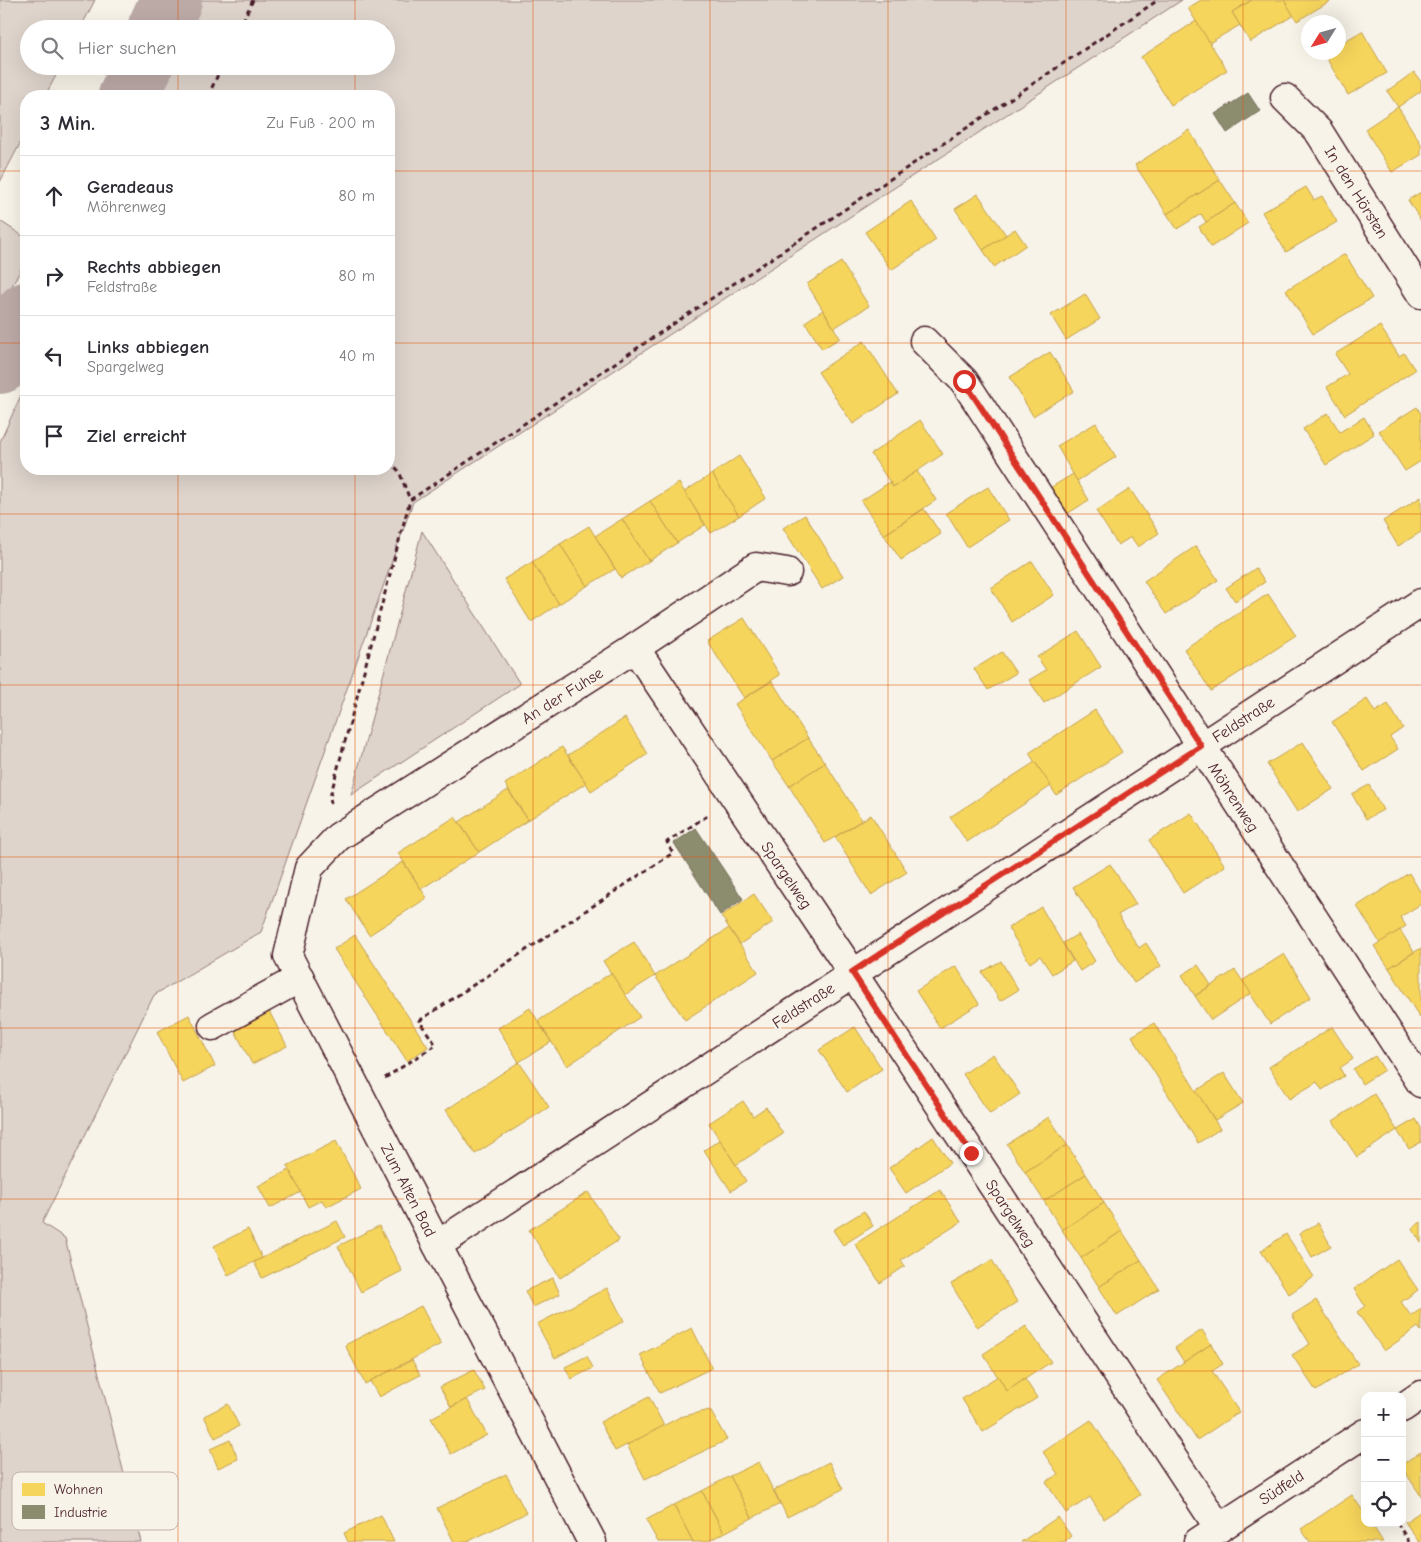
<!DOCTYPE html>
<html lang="de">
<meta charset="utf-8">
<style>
:root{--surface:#fff;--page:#f7f7f7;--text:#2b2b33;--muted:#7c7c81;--line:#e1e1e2}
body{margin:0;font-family:"Comic Neue",sans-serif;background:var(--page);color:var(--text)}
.controls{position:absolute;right:15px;bottom:15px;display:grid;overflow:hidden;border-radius:10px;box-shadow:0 5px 20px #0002}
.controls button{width:45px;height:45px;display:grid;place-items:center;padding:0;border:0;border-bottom:1px solid var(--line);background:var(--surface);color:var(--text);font:25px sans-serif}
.compass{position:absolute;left:1301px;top:15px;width:45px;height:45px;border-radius:50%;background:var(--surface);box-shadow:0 5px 20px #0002;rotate:233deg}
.stop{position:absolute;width:15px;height:15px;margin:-11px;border:4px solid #d93025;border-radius:50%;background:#fff}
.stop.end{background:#d93025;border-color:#fff;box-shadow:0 1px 5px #0008}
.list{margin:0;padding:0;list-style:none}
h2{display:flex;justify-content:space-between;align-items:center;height:65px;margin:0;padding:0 20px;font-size:21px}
h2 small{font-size:16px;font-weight:400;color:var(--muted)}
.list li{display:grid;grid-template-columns:32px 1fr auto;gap:15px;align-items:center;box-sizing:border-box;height:80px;padding:0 20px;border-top:1px solid var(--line)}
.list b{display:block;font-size:19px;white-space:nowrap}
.list p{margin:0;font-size:16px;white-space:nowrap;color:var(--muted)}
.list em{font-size:16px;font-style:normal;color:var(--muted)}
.icon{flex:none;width:28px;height:28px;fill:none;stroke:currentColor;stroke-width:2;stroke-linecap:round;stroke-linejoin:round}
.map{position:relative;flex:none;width:1421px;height:1542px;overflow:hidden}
.search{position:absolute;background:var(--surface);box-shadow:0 5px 20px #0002;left:20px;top:20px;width:375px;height:55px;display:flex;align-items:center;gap:12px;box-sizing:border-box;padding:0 18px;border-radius:28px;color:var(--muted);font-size:19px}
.panel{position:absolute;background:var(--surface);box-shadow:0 5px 20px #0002;left:20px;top:90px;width:375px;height:385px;border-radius:20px}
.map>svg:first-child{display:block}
.green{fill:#ded4cc;stroke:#947a7c}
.homes{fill:#f6d55c;stroke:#c29e4d}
.industry{fill:#8c8c6e;stroke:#786b5a}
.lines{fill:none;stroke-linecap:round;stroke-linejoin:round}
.river{stroke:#bcaaa7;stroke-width:62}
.minor-casing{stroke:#4a1f2b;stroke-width:31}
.path{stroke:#4a1f2b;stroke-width:3;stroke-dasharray:5 4;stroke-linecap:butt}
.minor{stroke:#f7f3e8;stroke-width:28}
.route{stroke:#d93025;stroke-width:6}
.grid{fill:none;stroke:#e8590c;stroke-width:1;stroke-opacity:0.55}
.labels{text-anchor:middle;stroke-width:5;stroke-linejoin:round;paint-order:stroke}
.street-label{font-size:16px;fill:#4a1f2b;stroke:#f7f3e8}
.key{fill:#f7f3e8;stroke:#c3b3af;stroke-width:1}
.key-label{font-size:14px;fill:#4a1f2b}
</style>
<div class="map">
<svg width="1421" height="1542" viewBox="0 0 1421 1542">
<rect width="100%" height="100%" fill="#f7f3e8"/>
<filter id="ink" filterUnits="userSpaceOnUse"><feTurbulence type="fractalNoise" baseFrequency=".02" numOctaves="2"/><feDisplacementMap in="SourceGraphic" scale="10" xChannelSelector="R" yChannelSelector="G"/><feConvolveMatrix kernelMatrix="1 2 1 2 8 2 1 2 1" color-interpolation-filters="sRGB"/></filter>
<g filter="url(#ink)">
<g class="green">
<polygon points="0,0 95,0 80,29 29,29 29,66 61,66 45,96 26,96 26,132 0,182"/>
<polygon points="201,0 1182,0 413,502 261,932 154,995 42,1223 65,1238 141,1542 0,1542 0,442 26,384 26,469 389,469 389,96 157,96 171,66 386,66 386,29 188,29"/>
<polygon points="0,221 26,238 26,260 0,308"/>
<polygon points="422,531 520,684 351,795"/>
</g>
<g class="homes">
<polygon points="1201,0 1252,0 1232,12 1240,25 1209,43 1188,8"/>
<polygon points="1252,0 1284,0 1294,15 1250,42 1232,12"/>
<polygon points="1284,0 1332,0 1297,21"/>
<polygon points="1196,21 1227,70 1171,105 1141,57"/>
<polygon points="1362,31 1387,73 1348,95 1324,54 1338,52 1338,45"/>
<polygon points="1414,72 1421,82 1421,91 1398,107 1387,91"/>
<polygon points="1398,107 1421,144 1421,155 1392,172 1365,129"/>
<polygon points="1189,130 1220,180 1167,214 1135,165"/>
<polygon points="1220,180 1235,203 1206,222 1201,214 1177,229 1167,214"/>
<polygon points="1306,187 1314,200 1322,196 1337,222 1286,252 1262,212"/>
<polygon points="1421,192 1421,221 1408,200"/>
<polygon points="978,194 1006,235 983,250 955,209"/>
<polygon points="911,201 936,240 891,270 865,232"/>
<polygon points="1235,203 1248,223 1211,247 1199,227"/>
<polygon points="1015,229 1026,245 994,267 983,250"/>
<polygon points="1345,254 1372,298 1313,334 1286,290"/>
<polygon points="841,262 869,306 834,328 807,284"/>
<polygon points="1085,294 1100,319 1066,340 1051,315"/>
<polygon points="823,310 840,338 822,349 805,322"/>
<polygon points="1380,326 1399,356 1404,353 1415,370 1345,415 1327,387 1348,374 1335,354"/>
<polygon points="864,341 898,394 853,424 818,372"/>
<polygon points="1050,352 1074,391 1033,416 1010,377"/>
<polygon points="1417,407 1421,414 1421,461 1405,471 1379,431"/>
<polygon points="1328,413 1340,432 1364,417 1374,434 1326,465 1303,429"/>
<polygon points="920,420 943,454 893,487 871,454"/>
<polygon points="1096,423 1116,457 1077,481 1057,446"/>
<polygon points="739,456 766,498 739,516 712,474"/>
<polygon points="917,471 936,500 884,535 861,501 890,482 893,487"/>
<polygon points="712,474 739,516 711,533 684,492"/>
<polygon points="1073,474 1089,500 1067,514 1050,488"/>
<polygon points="679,483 705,525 677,543 650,501"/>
<polygon points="988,487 1009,520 967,547 946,513"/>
<polygon points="1130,489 1159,533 1138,547 1131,537 1118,545 1096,511"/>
<polygon points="1421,497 1421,532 1398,546 1383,521"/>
<polygon points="650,501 677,543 649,561 622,519"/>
<polygon points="924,509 941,534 901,560 884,535"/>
<polygon points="805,515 843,576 822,589 783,528"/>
<polygon points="622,519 649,561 621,578 595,536"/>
<polygon points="589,526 615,569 587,586 560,544"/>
<polygon points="560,544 587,586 559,604 532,562"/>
<polygon points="1196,546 1218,580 1166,614 1144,581"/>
<polygon points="1032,561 1054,595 1012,622 991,588"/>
<polygon points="532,562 559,604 531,622 504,579"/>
<polygon points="1256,568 1265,582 1235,601 1226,588"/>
<polygon points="1268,594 1296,636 1211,691 1184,649"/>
<polygon points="744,618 780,675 744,698 707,641"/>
<polygon points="1078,631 1101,667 1044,703 1029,680 1046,670 1037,657"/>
<polygon points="1002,652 1016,673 988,690 974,669"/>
<polygon points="772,681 808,738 772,761 735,704"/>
<polygon points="1367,699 1375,712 1388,704 1403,728 1390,737 1398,749 1364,771 1332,722"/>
<polygon points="1095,710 1122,752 1056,795 1029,753"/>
<polygon points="625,718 648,754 591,791 568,755"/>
<polygon points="808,738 825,763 789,786 772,761"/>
<polygon points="1303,742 1333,789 1297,812 1267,764"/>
<polygon points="562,747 586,783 528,820 505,784"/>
<polygon points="1035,762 1051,786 967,842 950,817"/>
<polygon points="825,763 862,820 825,843 789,786"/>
<polygon points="1369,785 1383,810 1366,819 1352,794"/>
<polygon points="508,790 528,820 479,852 459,822"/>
<polygon points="1191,813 1225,866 1183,893 1149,840"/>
<polygon points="871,815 907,872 871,895 835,837"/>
<polygon points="455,817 479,852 421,889 398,853"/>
<polygon points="403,862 427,898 369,935 346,899"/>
<polygon points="1110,864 1136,904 1118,915 1139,948 1146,943 1161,966 1134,983 1073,887"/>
<polygon points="1409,873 1421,893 1421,904 1400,917 1406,926 1380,943 1357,906"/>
<polygon points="754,894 773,922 740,944 721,916"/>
<polygon points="1041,907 1073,961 1052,974 1040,956 1030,963 1008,928"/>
<polygon points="729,928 758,972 685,1020 655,976"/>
<polygon points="1400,930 1414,952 1389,968 1374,946"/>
<polygon points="1078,934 1095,961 1080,971 1063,943"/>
<polygon points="355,935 428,1047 407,1061 334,949"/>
<polygon points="634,942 655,976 625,995 603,961"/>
<polygon points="1421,948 1421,1017 1420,1018 1389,968"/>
<polygon points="1284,954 1311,997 1270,1024 1242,981"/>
<polygon points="1001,961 1018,990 1000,1001 982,972"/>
<polygon points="1198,965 1211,985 1195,996 1182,975"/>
<polygon points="956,966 979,1004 940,1028 916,991"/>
<polygon points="1235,970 1251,993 1211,1020 1195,996"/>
<polygon points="611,973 640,1017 567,1066 538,1021"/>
<polygon points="530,1008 551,1042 519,1062 498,1028"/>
<polygon points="269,1011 287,1046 252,1064 234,1029"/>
<polygon points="189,1015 215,1066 183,1083 157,1032"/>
<polygon points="1154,1023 1220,1129 1198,1143 1132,1036"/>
<polygon points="855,1027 882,1069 847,1092 819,1050"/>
<polygon points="1332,1027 1353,1059 1340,1068 1344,1076 1322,1090 1317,1082 1289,1099 1269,1067"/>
<polygon points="993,1054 1020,1094 990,1114 963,1074"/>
<polygon points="1375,1056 1384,1070 1362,1084 1353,1069"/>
<polygon points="519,1062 549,1107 475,1154 446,1110"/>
<polygon points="1224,1073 1243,1103 1215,1120 1196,1091"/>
<polygon points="1374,1094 1397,1130 1357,1157 1333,1121"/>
<polygon points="743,1101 753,1116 766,1107 783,1134 736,1165 709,1123"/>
<polygon points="1049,1117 1067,1145 1025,1172 1007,1144"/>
<polygon points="1416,1119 1421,1128 1421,1142 1409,1149 1397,1130"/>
<polygon points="933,1137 950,1163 906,1193 889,1168"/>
<polygon points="720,1140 746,1181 731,1191 704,1150"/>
<polygon points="336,1141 361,1189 326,1207 322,1200 308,1207 287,1166"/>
<polygon points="1067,1145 1086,1174 1044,1201 1025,1172"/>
<polygon points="289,1170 301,1192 270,1208 258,1186"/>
<polygon points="1086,1174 1104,1203 1062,1230 1044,1201"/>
<polygon points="940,1190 961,1222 901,1260 905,1266 880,1283 855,1244"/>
<polygon points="588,1192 619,1240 560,1278 529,1230"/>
<polygon points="1104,1203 1122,1231 1081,1258 1062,1230"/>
<polygon points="864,1211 873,1226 843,1245 833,1230"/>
<polygon points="337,1221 345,1237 262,1278 254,1262"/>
<polygon points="1421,1222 1421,1243 1412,1228"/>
<polygon points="1318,1223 1331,1246 1312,1257 1299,1234"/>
<polygon points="379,1226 402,1271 361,1292 338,1246"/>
<polygon points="248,1229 262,1258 228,1275 214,1246"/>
<polygon points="1122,1231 1141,1260 1099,1287 1081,1258"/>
<polygon points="1286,1234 1314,1277 1289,1294 1261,1251"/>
<polygon points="1397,1259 1418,1290 1401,1302 1411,1316 1421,1309 1421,1331 1418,1327 1384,1351 1357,1312 1365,1306 1354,1289"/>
<polygon points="992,1260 1017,1302 977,1327 951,1284"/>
<polygon points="1141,1260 1159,1289 1117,1316 1099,1287"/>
<polygon points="553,1278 560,1294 533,1307 525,1291"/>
<polygon points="607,1288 624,1321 555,1358 537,1324"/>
<polygon points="1316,1300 1358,1364 1316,1391 1292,1355 1310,1344 1292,1315"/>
<polygon points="421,1306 441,1344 365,1384 345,1345"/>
<polygon points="1026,1326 1051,1362 1007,1391 983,1354"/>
<polygon points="692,1328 712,1368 660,1393 640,1355"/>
<polygon points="1202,1330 1211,1344 1184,1362 1175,1348"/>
<polygon points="1211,1344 1223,1364 1212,1371 1239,1412 1197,1440 1157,1380"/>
<polygon points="587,1356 593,1368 571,1379 565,1367"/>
<polygon points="412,1360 420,1375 379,1397 370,1381"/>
<polygon points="474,1370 485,1390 451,1407 440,1387"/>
<polygon points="998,1376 1007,1391 1025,1379 1037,1398 983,1432 962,1399"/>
<polygon points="649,1397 664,1426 615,1451 600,1422"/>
<polygon points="467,1399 487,1435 451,1454 431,1418"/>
<polygon points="228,1404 239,1426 215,1438 204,1416"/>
<polygon points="710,1410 727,1440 645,1479 627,1445 680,1417"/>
<polygon points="1091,1420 1140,1495 1104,1519 1090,1497 1066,1513 1046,1482 1058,1474 1043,1452"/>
<polygon points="230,1440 238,1459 218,1468 210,1449"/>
<polygon points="1421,1452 1421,1496 1402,1467 1402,1464"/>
<polygon points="759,1462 780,1504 752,1518 730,1476"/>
<polygon points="829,1462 843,1489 787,1517 774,1490"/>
<polygon points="506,1474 526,1513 467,1542 454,1542 437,1508"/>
<polygon points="730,1476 752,1518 724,1533 702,1491"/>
<polygon points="702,1491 724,1533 706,1542 693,1542 674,1505"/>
<polygon points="1352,1495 1365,1514 1365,1523 1371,1523 1383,1542 1310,1542 1301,1529"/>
<polygon points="674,1505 693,1542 658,1542 646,1520"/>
<polygon points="1420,1512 1421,1514 1421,1542 1419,1542 1405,1522"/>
<polygon points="381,1515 394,1542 348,1542 344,1533"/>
<polygon points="1058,1517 1071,1536 1064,1542 1021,1542"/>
</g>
<g class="industry">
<polygon points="1248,93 1260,111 1227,133 1215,114"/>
<polygon points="696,828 743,899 720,915 674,843"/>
</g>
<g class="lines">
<g class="river">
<polyline points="158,29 171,0"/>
<polyline points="129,96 142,66"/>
<polyline points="0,363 26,313"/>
</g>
<defs>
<g id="minor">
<polyline points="1285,98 1319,132 1421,294"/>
<polyline points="924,341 964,381 1421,1083"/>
<polyline points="635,648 852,972 1219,1528"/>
<polyline points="213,1026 300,978"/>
<polyline points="437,1245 1421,603"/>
<polyline points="1402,1408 1421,1395"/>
<polyline points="592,1542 437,1245 288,956 309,868 338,837 635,648 756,567 787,572"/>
<polyline points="1198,1542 1365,1433"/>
</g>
</defs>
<use href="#minor" class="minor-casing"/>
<g class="path">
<polyline points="239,29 253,0"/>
<polyline points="208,96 222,66"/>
<polyline points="389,461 399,471 410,500"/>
<polyline points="331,804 330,797 410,500 1158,0"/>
<polyline points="385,1078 436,1045 419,1021 673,853 667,842 710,814"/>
<polyline points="1397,1523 1409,1542"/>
</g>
<use href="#minor" class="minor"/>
</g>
</g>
<g class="lines" filter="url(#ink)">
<polyline class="route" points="964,381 1201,746 852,972 971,1153"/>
</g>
<path class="grid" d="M178 0V29M355 0V29M533 0V1542M710 0V1542M888 0V1542M1066 0V1542M1243 0V1542M178 66V96M355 66V96M0 171H26M389 171H1421M0 343H26M389 343H1421M178 469V1542M355 469V1542M0 514H1421M0 685H1421M0 857H1421M0 1028H1421M0 1199H1421M0 1371H1421"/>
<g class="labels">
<g class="street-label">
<text transform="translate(1357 192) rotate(58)" y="6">In den Hörsten</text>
<text transform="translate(562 695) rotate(-32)" y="6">An der Fuhse</text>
<text transform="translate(1243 719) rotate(-33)" y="6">Feldstraße</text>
<text transform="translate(1234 797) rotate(57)" y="6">Möhrenweg</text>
<text transform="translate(787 875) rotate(56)" y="6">Spargelweg</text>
<text transform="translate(803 1005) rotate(-33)" y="6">Feldstraße</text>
<text transform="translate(409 1190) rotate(63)" y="6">Zum Alten Bad</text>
<text transform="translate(1011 1213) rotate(57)" y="6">Spargelweg</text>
<text transform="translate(1281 1487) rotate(-33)" y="6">Südfeld</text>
</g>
</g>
<rect x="12" y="1472" width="166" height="58" rx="8" class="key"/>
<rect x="22" y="1483" width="23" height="13" fill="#f6d55c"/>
<rect x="22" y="1505" width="23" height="14" fill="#8c8c6e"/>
<g class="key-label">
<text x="54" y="1494">Wohnen</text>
<text x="54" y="1517">Industrie</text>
</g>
</svg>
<div class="controls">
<button>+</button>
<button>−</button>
<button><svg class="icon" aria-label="locate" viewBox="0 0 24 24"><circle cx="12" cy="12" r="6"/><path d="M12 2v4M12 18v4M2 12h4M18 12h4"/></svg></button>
</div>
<svg class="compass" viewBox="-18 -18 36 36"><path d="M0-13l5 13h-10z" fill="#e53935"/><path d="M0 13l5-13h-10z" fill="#7c7c81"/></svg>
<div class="stop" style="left:964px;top:381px"></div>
<div class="stop end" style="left:971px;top:1153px"></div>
<div class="search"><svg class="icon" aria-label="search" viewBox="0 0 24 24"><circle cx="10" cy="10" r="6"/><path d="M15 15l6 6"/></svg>Hier suchen</div>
<section class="panel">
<h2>3 Min.<small>Zu Fuß · 200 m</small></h2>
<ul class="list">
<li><svg class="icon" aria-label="ahead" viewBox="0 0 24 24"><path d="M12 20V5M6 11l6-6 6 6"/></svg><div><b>Geradeaus</b><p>Möhrenweg</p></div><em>80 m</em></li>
<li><svg class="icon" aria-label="right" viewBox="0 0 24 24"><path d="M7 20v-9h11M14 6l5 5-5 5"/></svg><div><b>Rechts abbiegen</b><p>Feldstraße</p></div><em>80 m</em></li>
<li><svg class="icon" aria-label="left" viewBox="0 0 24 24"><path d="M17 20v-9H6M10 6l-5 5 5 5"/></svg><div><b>Links abbiegen</b><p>Spargelweg</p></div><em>40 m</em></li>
<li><svg class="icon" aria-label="arrive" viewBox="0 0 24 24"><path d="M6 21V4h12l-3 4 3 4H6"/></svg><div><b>Ziel erreicht</b></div></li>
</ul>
</section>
</div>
